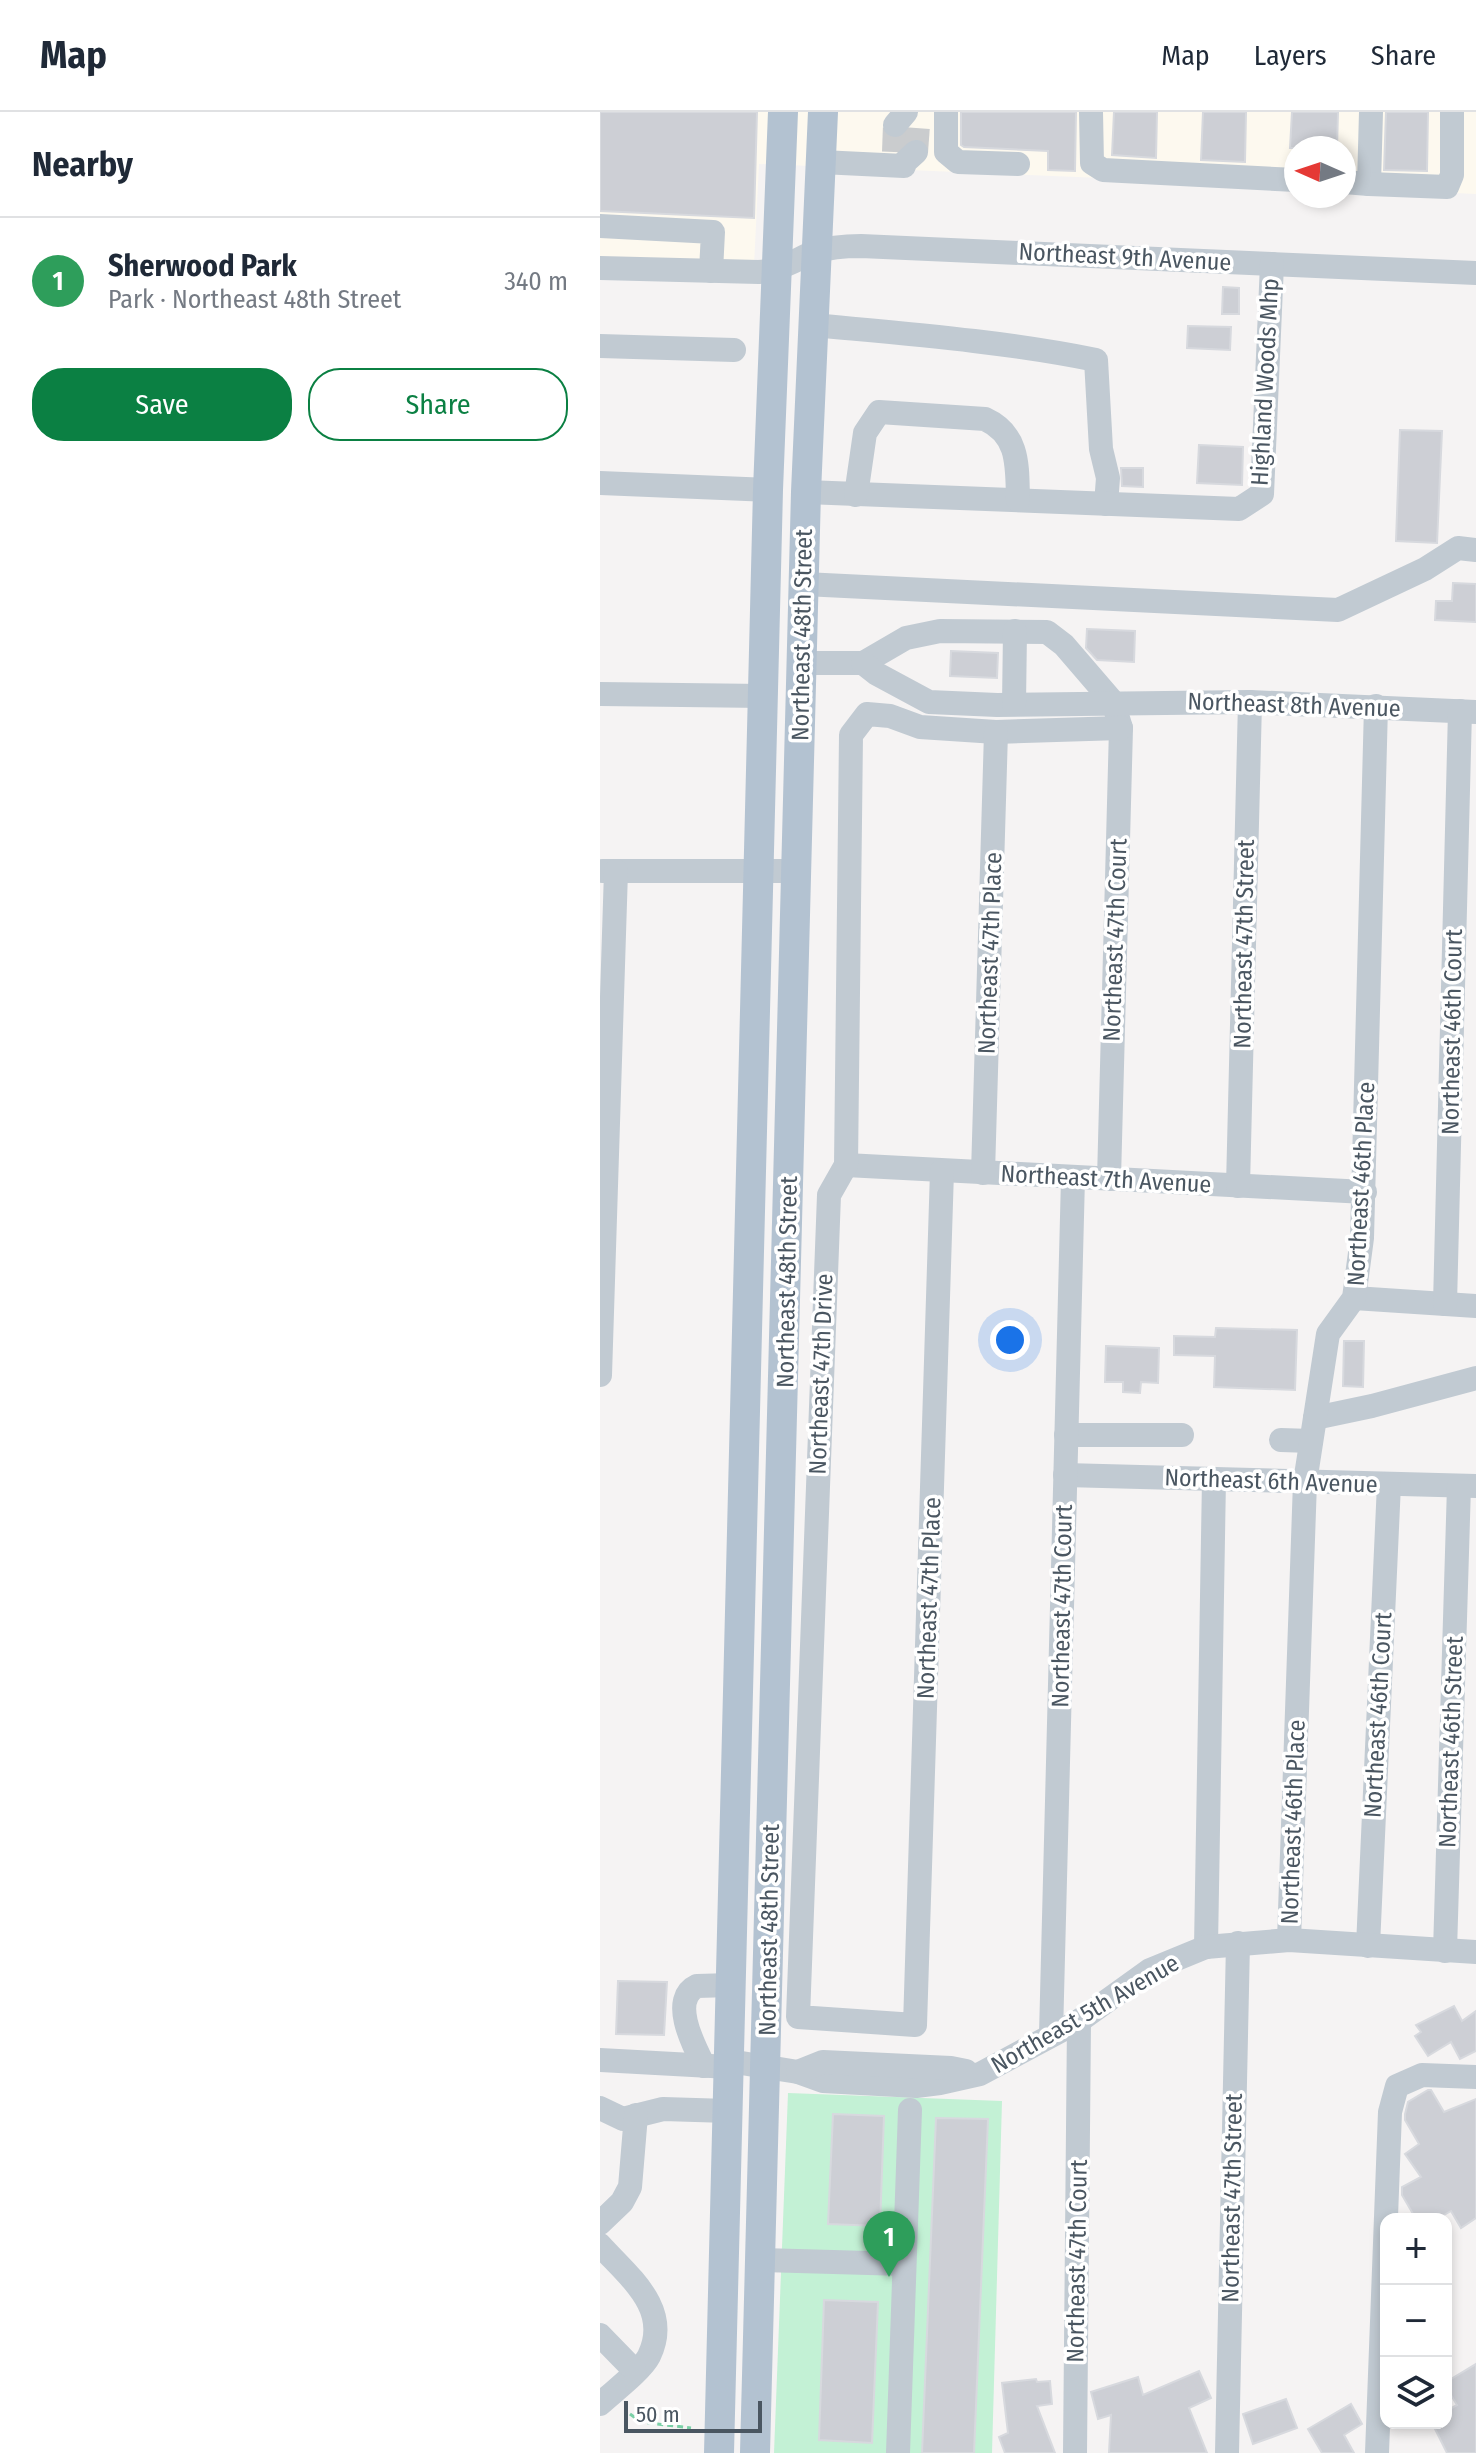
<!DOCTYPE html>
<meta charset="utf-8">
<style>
:root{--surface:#fff;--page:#f2f2f3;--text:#1f2937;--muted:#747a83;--line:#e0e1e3;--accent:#0b8043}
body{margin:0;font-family:"Fira Sans Condensed",sans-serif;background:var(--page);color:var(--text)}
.controls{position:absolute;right:24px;bottom:24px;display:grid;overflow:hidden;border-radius:16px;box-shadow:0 4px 12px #0003}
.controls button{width:72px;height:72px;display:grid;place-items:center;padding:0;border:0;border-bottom:2px solid var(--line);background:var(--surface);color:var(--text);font:40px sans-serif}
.compass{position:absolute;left:684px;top:24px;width:72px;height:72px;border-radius:50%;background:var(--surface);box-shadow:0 4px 12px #0003;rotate:273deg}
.scale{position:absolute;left:24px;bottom:20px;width:138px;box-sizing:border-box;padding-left:8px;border:4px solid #4a5661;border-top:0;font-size:22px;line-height:28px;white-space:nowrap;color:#4a5661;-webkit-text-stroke:6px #fff;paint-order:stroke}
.you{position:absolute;left:410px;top:1228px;width:28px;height:28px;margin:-20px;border:6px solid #fff;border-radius:50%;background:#1a73e8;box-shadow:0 0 0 12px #1a73e833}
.badge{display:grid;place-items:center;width:52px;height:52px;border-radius:50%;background:var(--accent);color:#fff;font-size:26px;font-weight:700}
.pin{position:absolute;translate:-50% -66px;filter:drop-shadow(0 2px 4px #0008)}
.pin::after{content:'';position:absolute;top:42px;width:28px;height:24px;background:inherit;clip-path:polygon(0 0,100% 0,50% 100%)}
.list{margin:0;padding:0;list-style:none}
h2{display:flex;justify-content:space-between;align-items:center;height:104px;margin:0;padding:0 32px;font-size:34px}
h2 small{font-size:26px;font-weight:400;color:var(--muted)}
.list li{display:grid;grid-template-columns:52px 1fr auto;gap:24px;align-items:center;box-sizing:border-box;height:128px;padding:0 32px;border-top:2px solid var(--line)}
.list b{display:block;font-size:30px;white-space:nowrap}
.list p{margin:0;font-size:26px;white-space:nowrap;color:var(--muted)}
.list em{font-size:26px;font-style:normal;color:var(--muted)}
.actions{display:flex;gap:16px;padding:24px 32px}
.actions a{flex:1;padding:18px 0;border:2px solid var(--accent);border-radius:32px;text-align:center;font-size:28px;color:var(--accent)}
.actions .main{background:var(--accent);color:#fff}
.icon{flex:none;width:44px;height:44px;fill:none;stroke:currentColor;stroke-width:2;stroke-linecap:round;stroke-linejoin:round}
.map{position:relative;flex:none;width:876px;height:2341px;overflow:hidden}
header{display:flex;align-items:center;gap:48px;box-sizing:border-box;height:112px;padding:0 40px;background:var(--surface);border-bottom:2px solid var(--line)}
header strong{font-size:38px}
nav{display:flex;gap:44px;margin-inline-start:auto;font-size:28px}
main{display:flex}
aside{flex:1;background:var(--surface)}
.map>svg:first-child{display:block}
.commercial{fill:#fdf9ef}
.green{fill:#c3f1d5}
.building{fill:#cdcfd5;stroke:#d7d9de;stroke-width:2}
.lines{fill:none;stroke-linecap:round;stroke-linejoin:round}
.minor-tunnel{stroke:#caccce;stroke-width:24;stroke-dasharray:24 12;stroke-linecap:butt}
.path{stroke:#7ad0a6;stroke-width:3;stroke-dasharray:6 4;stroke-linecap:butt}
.minor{stroke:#c1cad2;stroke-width:24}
.major{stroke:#b3c2d1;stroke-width:30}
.labels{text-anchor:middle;stroke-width:7;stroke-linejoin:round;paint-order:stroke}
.street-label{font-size:24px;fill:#4a5661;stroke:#fff}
</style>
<header>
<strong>Map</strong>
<nav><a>Map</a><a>Layers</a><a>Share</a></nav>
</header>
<main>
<aside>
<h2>Nearby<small></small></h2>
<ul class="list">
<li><span class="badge" style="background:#2e9e5b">1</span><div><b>Sherwood Park</b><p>Park · Northeast 48th Street</p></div><em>340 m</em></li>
</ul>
<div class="actions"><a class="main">Save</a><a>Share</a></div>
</aside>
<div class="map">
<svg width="876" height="2341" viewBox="0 0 876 2341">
<rect width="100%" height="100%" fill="#f5f3f3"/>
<polygon class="commercial" points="0,0 876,0 876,82 744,76 744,36 696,36 696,74 159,52 154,154 0,148"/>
<polygon class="green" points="188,1981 402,1989 392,2341 174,2341"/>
<g class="building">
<polygon points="0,0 157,0 154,106 0,99"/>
<polygon points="361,0 476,0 475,59 448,58 448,39 364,35 361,33"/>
<polygon points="514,0 557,0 556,46 512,43"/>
<polygon points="603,0 646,0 645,50 601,48"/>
<polygon points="692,0 738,0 737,36 690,36"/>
<polygon points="786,0 828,0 827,59 784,58"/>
<polygon points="623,175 639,176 639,202 622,202"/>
<polygon points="588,214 631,215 630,238 587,236"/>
<polygon points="800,318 842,319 837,431 796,429"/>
<polygon points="599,333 643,335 642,373 597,371"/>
<polygon points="521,356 543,356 543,375 522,374"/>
<polygon points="853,471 876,472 876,510 835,508 836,489 852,489"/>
<polygon points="487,517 535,519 534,550 497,548 486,536"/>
<polygon points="351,539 398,541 397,566 350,564"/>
<polygon points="616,1216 697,1218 695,1278 614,1275 615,1244 574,1243 574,1224 615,1225"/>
<polygon points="744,1229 764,1229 763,1275 743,1274"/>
<polygon points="506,1234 559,1236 558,1271 541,1270 540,1281 523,1280 523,1270 505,1270"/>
<polygon points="18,1869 67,1870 64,1923 16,1922"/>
<polygon points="854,1894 862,1909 876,1899 876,1939 860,1947 851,1930 828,1944 815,1924 821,1920 816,1913"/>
<polygon points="828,1978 831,1978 844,2000 876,1987 876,2106 861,2116 851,2099 837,2107 816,2107 802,2083 802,2075 821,2065 805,2042 819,2032 805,2008 805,2002 808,1990"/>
<polygon points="233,2002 284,2004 280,2114 228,2112"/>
<polygon points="336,2006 388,2007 374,2341 322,2341"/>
<polygon points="224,2188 278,2190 272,2331 219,2328"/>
<polygon points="876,2252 876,2341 847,2341 832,2311 846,2311 846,2299 857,2293 846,2275 846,2270"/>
<polygon points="599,2259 611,2286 589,2296 607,2341 509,2341 511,2303 498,2307 491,2280 538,2265 543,2283"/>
<polygon points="436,2267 437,2270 450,2269 452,2292 437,2294 455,2341 405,2341 399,2325 408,2321 402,2271"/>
<polygon points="686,2287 697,2316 653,2332 643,2302"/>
<polygon points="751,2292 762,2312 744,2323 754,2341 722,2341 708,2317"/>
</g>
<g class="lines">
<g class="minor-tunnel">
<polyline points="294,40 295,13"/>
<polyline points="316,40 318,13"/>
</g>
<polyline class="path" points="30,2302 41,2310 91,2316"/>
<g class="minor">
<polyline points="346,0 346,40 358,50 418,52"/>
<polyline points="491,0 492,51 503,58 696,68"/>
<polyline points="295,13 306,0"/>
<polyline points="221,50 304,54 305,50 316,40"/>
<polyline points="744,70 769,72 771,0"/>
<polyline points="769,72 847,75 852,63 852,0"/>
<polyline points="0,114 113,120 111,159"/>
<path d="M0 156 159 160C181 158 195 148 215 140 230 135 246 134 261 134L876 161"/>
<path d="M213 213C308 222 402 229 496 248L501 337 508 366 506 392"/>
<polyline points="0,234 134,238"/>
<polyline points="0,371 168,378"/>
<polyline points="206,380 639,397 662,382 672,152"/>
<path d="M256 383 265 321 279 300 385 307C420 323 417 355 418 388"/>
<polyline points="204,472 738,498 825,457 858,436 876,438"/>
<polyline points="202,551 263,551 306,526 340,519 447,520 464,533 513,590 521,616 509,1067"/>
<polyline points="263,551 277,562 329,590 397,593 650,590 876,600"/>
<polyline points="0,582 164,584"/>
<polyline points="414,592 415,519"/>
<polyline points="2,759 196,759"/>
<polyline points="246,1053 765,1080"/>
<polyline points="342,1059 315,1913 198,1905 229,1083 246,1053 251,623 267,602 290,604 320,615 396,620 521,616"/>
<polyline points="383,1061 396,620"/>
<polyline points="638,1074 650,590"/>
<polyline points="754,1186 876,1194"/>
<polyline points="845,1192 860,599"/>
<polyline points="0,1263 16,759"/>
<polyline points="715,1306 772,1294 876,1266"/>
<polyline points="466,1323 582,1323"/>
<polyline points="681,1328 711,1329"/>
<polyline points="465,1363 876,1374"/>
<polyline points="689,1828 705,1370 728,1222 754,1186 762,1126 776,594"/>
<polyline points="768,1834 789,1372"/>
<polyline points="606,1835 614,1367"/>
<polyline points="845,1839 859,1374"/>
<polyline points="451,1923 473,1066"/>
<polyline points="0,1948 129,1955"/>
<polyline points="129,1949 198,1960 223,1969 316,1974 340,1971 380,1962 479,1909 550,1858 606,1835 689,1828 876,1840"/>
<path d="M104 1954C94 1934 69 1887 97 1874L131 1873"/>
<polyline points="198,1960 223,1950 351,1956 366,1959"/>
<polyline points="0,1996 23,2007 63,1997 128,1999"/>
<polyline points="0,2111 22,2090 30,2075 36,2003"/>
<path d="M0 2133C29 2165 72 2197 49 2244 42 2258 13 2280 0 2292"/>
<polyline points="161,2148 304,2152"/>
<polyline points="0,2223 35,2259"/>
<polyline points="298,2341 310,1998"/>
<polyline points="475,2341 479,1909"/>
<polyline points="627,2341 638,1831"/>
<polyline points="777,2341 790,2000 797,1974 822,1963 876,1965"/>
</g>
<g class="major">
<polyline points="119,2341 168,378 183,0"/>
<polyline points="155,2341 206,380 223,0"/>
</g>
</g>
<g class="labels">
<g class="street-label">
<text transform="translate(525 145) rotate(3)" y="8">Northeast 9th Avenue</text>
<text transform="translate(665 270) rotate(-87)" y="8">Highland Woods Mhp</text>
<text transform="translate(202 523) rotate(-89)" y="8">Northeast 48th Street</text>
<text transform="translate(694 593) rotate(2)" y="8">Northeast 8th Avenue</text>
<text transform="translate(515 828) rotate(-88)" y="8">Northeast 47th Court</text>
<text transform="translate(644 832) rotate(-89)" y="8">Northeast 47th Street</text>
<text transform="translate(390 841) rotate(-88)" y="8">Northeast 47th Place</text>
<text transform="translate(852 920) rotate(-89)" y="8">Northeast 46th Court</text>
<text transform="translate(506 1067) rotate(3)" y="8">Northeast 7th Avenue</text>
<text transform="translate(761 1072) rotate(-87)" y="8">Northeast 46th Place</text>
<text transform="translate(187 1170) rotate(-89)" y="8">Northeast 48th Street</text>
<text transform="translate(221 1262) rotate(-88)" y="8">Northeast 47th Drive</text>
<text transform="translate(671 1369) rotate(2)" y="8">Northeast 6th Avenue</text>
<text transform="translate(329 1486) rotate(-88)" y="8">Northeast 47th Place</text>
<text transform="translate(462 1494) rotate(-89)" y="8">Northeast 47th Court</text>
<text transform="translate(778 1603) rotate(-87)" y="8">Northeast 46th Court</text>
<text transform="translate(851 1630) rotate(-88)" y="8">Northeast 46th Street</text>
<text transform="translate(693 1710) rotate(-88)" y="8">Northeast 46th Place</text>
<text transform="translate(169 1818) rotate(-89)" y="8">Northeast 48th Street</text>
<text transform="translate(485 1902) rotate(-30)" y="8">Northeast 5th Avenue</text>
<text transform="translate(632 2086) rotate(-89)" y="8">Northeast 47th Street</text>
<text transform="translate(477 2149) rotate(-89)" y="8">Northeast 47th Court</text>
</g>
</g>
</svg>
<div class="controls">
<button>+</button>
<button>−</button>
<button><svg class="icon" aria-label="layers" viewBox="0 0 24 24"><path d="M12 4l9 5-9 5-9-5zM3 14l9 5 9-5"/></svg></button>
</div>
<svg class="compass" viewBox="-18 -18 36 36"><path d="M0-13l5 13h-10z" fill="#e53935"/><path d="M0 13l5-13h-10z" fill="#747a83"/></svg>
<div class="scale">50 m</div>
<div class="you"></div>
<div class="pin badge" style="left:289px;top:2165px;background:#2e9e5b">1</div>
</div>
</main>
